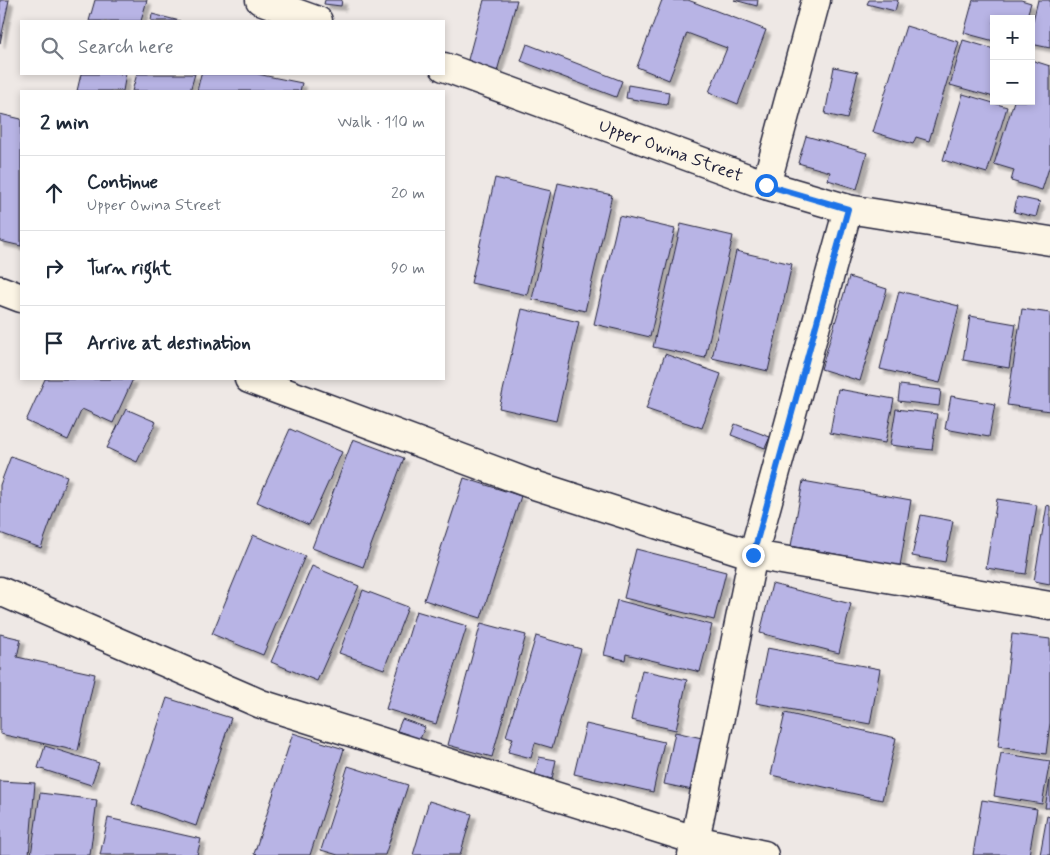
<!DOCTYPE html>
<meta charset="utf-8">
<style>
:root{--surface:#fff;--page:#f6f6f7;--text:#1f2937;--muted:#747a83;--line:#e0e1e3}
body{margin:0;font-family:Mynerve,sans-serif;background:var(--page);color:var(--text)}
.controls{position:absolute;right:15px;top:15px;display:grid;overflow:hidden;border-radius:0px;box-shadow:0 2px 8px #0003}
.controls button{width:45px;height:45px;display:grid;place-items:center;padding:0;border:0;border-bottom:1px solid var(--line);background:var(--surface);color:var(--text);font:25px sans-serif}
.stop{position:absolute;width:15px;height:15px;margin:-11px;border:4px solid #1a73e8;border-radius:50%;background:#fff}
.stop.end{background:#1a73e8;border-color:#fff;box-shadow:0 1px 5px #0008}
.list{margin:0;padding:0;list-style:none}
h2{display:flex;justify-content:space-between;align-items:center;height:65px;margin:0;padding:0 20px;font-size:21px}
h2 small{font-size:16px;font-weight:400;color:var(--muted)}
.list li{display:grid;grid-template-columns:32px 1fr auto;gap:15px;align-items:center;box-sizing:border-box;height:75px;padding:0 20px;border-top:1px solid var(--line)}
.list b{display:block;font-size:19px;white-space:nowrap}
.list p{margin:0;font-size:16px;white-space:nowrap;color:var(--muted)}
.list em{font-size:16px;font-style:normal;color:var(--muted)}
.icon{flex:none;width:28px;height:28px;fill:none;stroke:currentColor;stroke-width:2;stroke-linecap:round;stroke-linejoin:round}
.map{position:relative;flex:none;width:1050px;height:855px;overflow:hidden}
.search{position:absolute;background:var(--surface);box-shadow:0 2px 8px #0003;left:20px;top:20px;width:425px;height:55px;display:flex;align-items:center;gap:12px;box-sizing:border-box;padding:0 18px;border-radius:0px;color:var(--muted);font-size:19px}
.panel{position:absolute;background:var(--surface);box-shadow:0 2px 8px #0003;left:20px;top:90px;width:425px;height:290px;border-radius:0px}
.map>svg:first-child{display:block}
.building{fill:#b8b4e5;stroke:#22223b;filter:url(#shadow)}
.lines{fill:none;stroke-linecap:round;stroke-linejoin:round}
.minor-casing{stroke:#22223b;stroke-width:31}
.minor{stroke:#fcf5e5;stroke-width:28}
.route{stroke:#1a73e8;stroke-width:6}
.labels{text-anchor:middle;stroke-width:5;stroke-linejoin:round;paint-order:stroke}
.street-label{font-size:18px;fill:#22223b;stroke:#fcf5e5}
</style>
<div class="map">
<svg width="1050" height="855" viewBox="0 0 1050 855">
<defs>
<filter id="shadow"><feDropShadow dx="4.5" dy="4.5" stdDeviation="1" flood-color="#0004"/></filter>
</defs>
<rect width="100%" height="100%" fill="#eee8e5"/>
<filter id="ink" filterUnits="userSpaceOnUse"><feTurbulence type="fractalNoise" baseFrequency=".02" numOctaves="2"/><feDisplacementMap in="SourceGraphic" scale="10" xChannelSelector="R" yChannelSelector="G"/><feConvolveMatrix kernelMatrix="1 2 1 2 8 2 1 2 1" color-interpolation-filters="sRGB"/></filter>
<g filter="url(#ink)">
<g class="building">
<polygon points="0,0 9,0 0,43"/>
<polygon points="95,0 147,0 141,21 89,21"/>
<polygon points="325,0 342,0 341,6 324,4"/>
<polygon points="484,0 517,0 496,75 466,67"/>
<polygon points="662,0 688,0 766,30 738,104 709,92 727,48 687,33 669,80 637,67"/>
<polygon points="734,0 758,0 757,6"/>
<polygon points="869,0 898,0 895,11 867,4"/>
<polygon points="973,0 1021,0 1031,3 1026,19 994,19 994,41 964,33"/>
<polygon points="1038,0 1050,0 1050,48 1031,44 1031,29"/>
<polygon points="152,14 180,21 151,21"/>
<polygon points="906,26 959,42 929,141 916,137 913,144 873,132"/>
<polygon points="963,40 994,49 994,97 950,85"/>
<polygon points="527,44 622,81 616,97 521,61"/>
<polygon points="1031,60 1050,66 1050,165 1042,190 1011,181 1014,170 994,164 1014,101 1031,101"/>
<polygon points="834,67 858,72 847,119 825,114"/>
<polygon points="81,74 126,74 123,91 77,91"/>
<polygon points="137,74 195,74 190,91 132,91"/>
<polygon points="201,74 257,74 302,83 300,91 197,91"/>
<polygon points="628,85 669,92 667,105 626,98"/>
<polygon points="963,94 1007,107 987,173 943,160"/>
<polygon points="0,114 21,119 21,246 0,241"/>
<polygon points="806,136 867,153 857,189 828,180 830,172 798,163"/>
<polygon points="495,178 551,191 527,295 471,283"/>
<polygon points="558,183 612,195 585,311 532,299"/>
<polygon points="1017,197 1040,202 1036,217 1014,212"/>
<polygon points="619,216 675,229 650,337 594,324"/>
<polygon points="681,224 733,236 705,358 653,347"/>
<polygon points="736,251 792,264 768,371 712,358"/>
<polygon points="849,277 887,289 860,381 821,369"/>
<polygon points="899,291 959,306 940,383 880,369"/>
<polygon points="522,309 579,322 556,421 499,408"/>
<polygon points="1022,309 1050,313 1050,411 1007,405"/>
<polygon points="970,316 1016,324 1009,368 963,360"/>
<polygon points="665,354 721,374 702,428 646,409"/>
<polygon points="45,379 133,379 113,423 82,409 68,440 26,421"/>
<polygon points="900,385 941,390 939,406 898,401"/>
<polygon points="838,389 894,399 885,443 830,433"/>
<polygon points="951,396 995,404 989,437 945,429"/>
<polygon points="126,409 156,422 137,462 107,448"/>
<polygon points="896,409 937,414 932,450 890,445"/>
<polygon points="735,424 770,437 765,448 731,435"/>
<polygon points="290,429 342,452 309,525 257,502"/>
<polygon points="353,439 404,458 363,567 312,548"/>
<polygon points="11,456 67,476 41,548 0,533 0,485"/>
<polygon points="464,478 521,496 481,618 424,600"/>
<polygon points="803,481 911,500 900,566 791,546"/>
<polygon points="997,499 1037,505 1026,574 986,568"/>
<polygon points="1047,505 1050,506 1050,584 1034,581"/>
<polygon points="921,515 953,521 945,562 912,556"/>
<polygon points="253,535 305,556 263,655 212,634"/>
<polygon points="636,549 726,572 714,620 624,598"/>
<polygon points="312,566 359,586 317,681 271,662"/>
<polygon points="772,584 851,604 839,653 760,633"/>
<polygon points="363,590 408,607 384,669 339,653"/>
<polygon points="617,600 712,625 700,672 626,654 625,660 604,655"/>
<polygon points="416,611 467,626 436,724 386,709"/>
<polygon points="481,623 526,635 492,757 448,745"/>
<polygon points="0,634 21,639 17,657 95,674 78,751 0,734"/>
<polygon points="1012,634 1050,639 1050,723 1046,754 998,747"/>
<polygon points="536,636 581,649 552,748 535,743 531,758 508,752 513,738 506,736"/>
<polygon points="767,648 880,669 870,724 756,703"/>
<polygon points="642,670 687,680 676,730 631,720"/>
<polygon points="167,698 231,718 196,826 132,804"/>
<polygon points="785,713 896,738 882,800 771,775"/>
<polygon points="402,719 425,727 420,739 397,731"/>
<polygon points="586,724 664,742 653,792 574,774"/>
<polygon points="675,732 702,738 692,790 664,784"/>
<polygon points="293,733 344,749 310,855 258,855 254,854"/>
<polygon points="45,746 99,763 91,785 38,768"/>
<polygon points="1001,753 1050,761 1042,804 994,796"/>
<polygon points="539,757 556,760 552,779 535,775"/>
<polygon points="348,766 408,785 385,855 338,855 321,850"/>
<polygon points="1050,779 1050,808 1045,808"/>
<polygon points="0,781 35,783 29,855 0,855"/>
<polygon points="40,793 97,800 90,855 31,855"/>
<polygon points="982,800 1037,809 1029,855 973,855"/>
<polygon points="429,801 472,814 460,855 413,855"/>
<polygon points="1047,816 1050,817 1050,855 1040,855"/>
<polygon points="108,818 201,839 197,855 100,855"/>
</g>
<g class="lines">
<defs>
<g id="minor">
<polyline points="260,0 318,21"/>
<polyline points="444,67 766,185 848,209 1050,241"/>
<polyline points="766,185 816,0"/>
<polyline points="0,290 21,298"/>
<polyline points="249,379 528,483 753,555 1050,606"/>
<polyline points="0,591 261,704 695,840 764,855"/>
<polyline points="692,855 753,555 848,209"/>
</g>
</defs>
<use href="#minor" class="minor-casing"/>
<use href="#minor" class="minor"/>
</g>
</g>
<g class="lines" filter="url(#ink)">
<polyline class="route" points="753,555 848,209 766,185"/>
</g>
<g class="labels">
<g class="street-label">
<text transform="translate(671 150) rotate(20)" y="6">Upper Owina Street</text>
</g>
</g>
</svg>
<div class="controls">
<button>+</button>
<button>−</button>
</div>
<div class="stop" style="left:766px;top:185px"></div>
<div class="stop end" style="left:753px;top:555px"></div>
<div class="search"><svg class="icon" aria-label="search" viewBox="0 0 24 24"><circle cx="10" cy="10" r="6"/><path d="M15 15l6 6"/></svg>Search here</div>
<section class="panel">
<h2>2 min<small>Walk · 110 m</small></h2>
<ul class="list">
<li><svg class="icon" aria-label="ahead" viewBox="0 0 24 24"><path d="M12 20V5M6 11l6-6 6 6"/></svg><div><b>Continue</b><p>Upper Owina Street</p></div><em>20 m</em></li>
<li><svg class="icon" aria-label="right" viewBox="0 0 24 24"><path d="M7 20v-9h11M14 6l5 5-5 5"/></svg><div><b>Turn right</b></div><em>90 m</em></li>
<li><svg class="icon" aria-label="arrive" viewBox="0 0 24 24"><path d="M6 21V4h12l-3 4 3 4H6"/></svg><div><b>Arrive at destination</b></div></li>
</ul>
</section>
</div>
